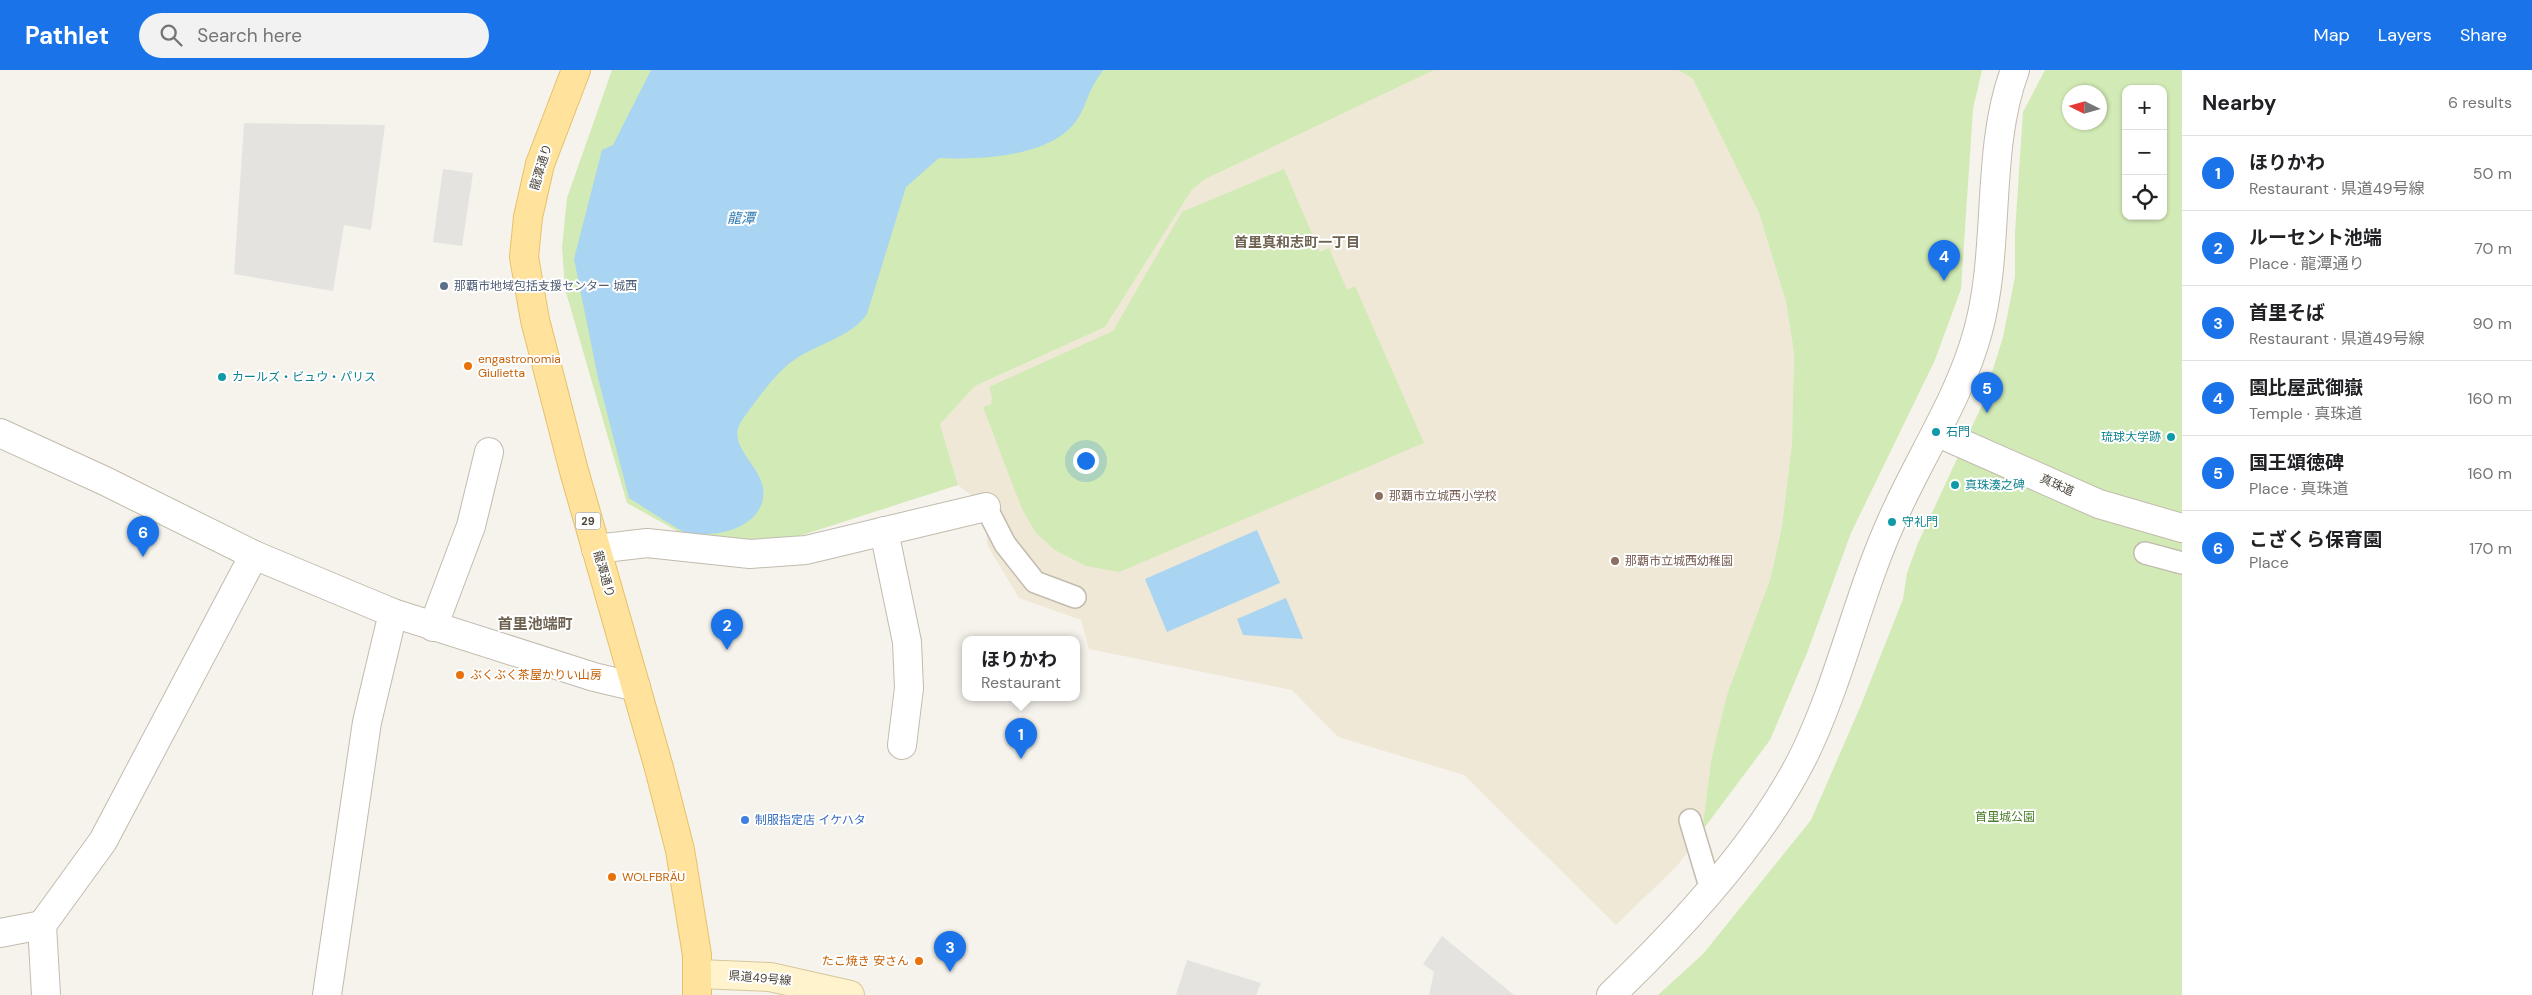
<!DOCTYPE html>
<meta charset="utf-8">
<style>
:root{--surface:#fff;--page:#f2f2f2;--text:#202124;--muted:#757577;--line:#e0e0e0;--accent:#1a73e8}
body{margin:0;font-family:"DM Sans","Noto Sans JP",sans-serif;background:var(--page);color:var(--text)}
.controls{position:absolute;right:15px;top:15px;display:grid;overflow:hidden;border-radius:10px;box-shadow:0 1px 4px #0004}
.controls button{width:45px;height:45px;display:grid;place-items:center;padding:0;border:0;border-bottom:1px solid var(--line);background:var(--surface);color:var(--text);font:25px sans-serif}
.compass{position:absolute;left:2062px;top:15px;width:45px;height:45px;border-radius:50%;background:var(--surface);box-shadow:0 1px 4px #0004;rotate:275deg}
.you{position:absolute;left:1085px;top:390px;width:18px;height:18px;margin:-12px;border:4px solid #fff;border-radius:50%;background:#1a73e8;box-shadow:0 0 0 8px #1a73e833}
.badge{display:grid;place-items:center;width:32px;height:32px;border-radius:50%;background:var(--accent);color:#fff;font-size:16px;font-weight:700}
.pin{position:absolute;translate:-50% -41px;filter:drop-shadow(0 1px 2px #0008)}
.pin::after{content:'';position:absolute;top:26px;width:18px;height:15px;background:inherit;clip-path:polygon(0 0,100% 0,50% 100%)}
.popup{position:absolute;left:962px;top:566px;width:118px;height:65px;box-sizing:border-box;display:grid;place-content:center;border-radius:10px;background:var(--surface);filter:drop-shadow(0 1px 4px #0005);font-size:16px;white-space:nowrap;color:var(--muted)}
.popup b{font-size:19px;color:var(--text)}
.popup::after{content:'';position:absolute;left:50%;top:100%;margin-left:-10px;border:10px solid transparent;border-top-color:var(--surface)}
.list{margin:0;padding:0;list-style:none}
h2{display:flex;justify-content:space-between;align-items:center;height:65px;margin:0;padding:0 20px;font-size:21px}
h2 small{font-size:16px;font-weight:400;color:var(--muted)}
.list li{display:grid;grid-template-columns:32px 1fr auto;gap:15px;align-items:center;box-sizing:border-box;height:75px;padding:0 20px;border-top:1px solid var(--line)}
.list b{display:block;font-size:19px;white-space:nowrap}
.list p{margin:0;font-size:16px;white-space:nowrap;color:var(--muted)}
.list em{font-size:16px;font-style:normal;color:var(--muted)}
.icon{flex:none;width:28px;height:28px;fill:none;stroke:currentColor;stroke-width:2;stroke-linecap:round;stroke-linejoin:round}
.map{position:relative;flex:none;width:2182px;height:925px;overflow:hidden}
header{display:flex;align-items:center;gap:30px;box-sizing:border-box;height:70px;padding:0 25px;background:var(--accent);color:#fff}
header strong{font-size:24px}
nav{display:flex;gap:28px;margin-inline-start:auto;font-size:18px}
.search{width:350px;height:45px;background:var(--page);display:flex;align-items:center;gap:12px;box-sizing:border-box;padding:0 18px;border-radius:28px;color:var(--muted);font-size:19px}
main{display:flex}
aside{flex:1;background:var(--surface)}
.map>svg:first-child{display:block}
.education{fill:#efe8d6}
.green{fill:#d2eab5;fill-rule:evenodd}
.parking{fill:#e5e3e0}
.water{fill:#a9d4f2}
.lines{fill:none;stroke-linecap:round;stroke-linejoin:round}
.service-casing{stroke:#c2bbae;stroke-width:24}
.pedestrian-casing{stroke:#c2bbae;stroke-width:30}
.minor-casing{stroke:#c2bbae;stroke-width:30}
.secondary-casing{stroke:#d6c79b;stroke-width:30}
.primary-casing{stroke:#e6c16a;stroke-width:30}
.service{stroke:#fff;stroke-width:21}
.pedestrian{stroke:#fff;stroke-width:28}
.minor{stroke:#fff;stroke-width:28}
.secondary{stroke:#fff3cd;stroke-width:28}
.primary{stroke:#ffe39c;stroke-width:28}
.service-dot{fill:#5c6f8a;stroke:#fff;stroke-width:2}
.food-dot{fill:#e8710a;stroke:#fff;stroke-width:2}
.culture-dot{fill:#0f9aa8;stroke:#fff;stroke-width:2}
.education-dot{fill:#8d6e63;stroke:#fff;stroke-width:2}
.shop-dot{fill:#3f7fe0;stroke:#fff;stroke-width:2}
.labels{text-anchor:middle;stroke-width:4;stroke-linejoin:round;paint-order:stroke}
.shield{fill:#fff;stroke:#817c74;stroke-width:1}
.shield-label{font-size:11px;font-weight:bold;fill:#4b4439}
.street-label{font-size:12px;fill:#4b4439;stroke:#fff}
.service-label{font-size:12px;fill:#4e5e75;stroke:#fff;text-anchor:start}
.food-label{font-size:12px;fill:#c56008;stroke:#fff;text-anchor:start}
.culture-label{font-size:12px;fill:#0d838f;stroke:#fff;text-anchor:start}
.education-label{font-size:12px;fill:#785e54;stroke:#fff;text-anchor:start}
.park-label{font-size:12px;fill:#4a7f2a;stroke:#fff}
.shop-label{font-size:12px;fill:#366cbe;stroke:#fff;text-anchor:start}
.water-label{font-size:14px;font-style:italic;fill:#2e7ab2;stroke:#fff}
.neighbourhood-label{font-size:14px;font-weight:bold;fill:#6e6250;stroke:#fff}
.quarter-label{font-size:15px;font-weight:bold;fill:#6e6250;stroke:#fff}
</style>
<header>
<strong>Pathlet</strong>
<div class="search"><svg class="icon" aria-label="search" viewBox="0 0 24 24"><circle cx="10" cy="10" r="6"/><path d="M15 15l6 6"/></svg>Search here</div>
<nav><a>Map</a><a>Layers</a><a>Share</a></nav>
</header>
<main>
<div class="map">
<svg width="2182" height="925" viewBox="0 0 2182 925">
<rect width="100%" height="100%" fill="#f6f3ec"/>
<polygon class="education" points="1402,0 1678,0 1693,9 1759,143 1786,232 1794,283 1792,373 1782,455 1770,510 1711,691 1702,761 1678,795 1616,855 1464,705 1338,667 1292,620 1089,579 1081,550 1019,528 987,475 986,437 958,415 940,354 975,316 1105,257 1191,121 1221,92"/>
<g class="green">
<polygon points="612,0 1434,0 1203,110 1191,121 1105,257 975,316 940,354 958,415 793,468 749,469 688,467 627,433 565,219 562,177 567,128"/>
<polygon points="1678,0 1982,0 1973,39 1961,219 1935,290 1851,463 1807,583 1770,670 1702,761 1711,691 1727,625 1770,510 1782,456 1792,373 1794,283 1786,232 1759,143 1693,9"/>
<path d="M2045 0H2182V925H1658L1703 884 1811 750 1861 635 1903 529 1907 503 1918 473 1982 335 2003 267 2015 207V162L2023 42ZM2126 19H2163V146H2126ZM2070 22H2100V52H2070Z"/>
<polygon points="1284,99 1320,182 1329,178 1347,220 1355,216 1424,373 1119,502 1086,496 1055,480 1036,463 1022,439 983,337 991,334 992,327 989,317 1113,261 1182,142"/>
</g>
<g class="parking">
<polygon points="244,53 385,55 371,160 344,155 333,221 234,204"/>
<polygon points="443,99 473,103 462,176 433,172"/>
<polygon points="1442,866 1514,925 1429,925 1434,902 1423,894"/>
<polygon points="1187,890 1261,913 1256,925 1176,925"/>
</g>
<g class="water">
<path d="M651 0H1103C1099 6 1094 13 1091 20 1086 30 1083 42 1076 51 1050 87 981 90 939 88L906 117 867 244C851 267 817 274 794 290 777 301 754 333 742 350 725 375 760 394 763 418 767 450 732 464 706 464 702 465 695 466 691 465 677 460 644 437 629 428L598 308 574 189 602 80 613 75Z"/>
<polygon points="1257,460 1280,513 1167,562 1145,509"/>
<polygon points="1286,528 1303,569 1243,565 1237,549"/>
</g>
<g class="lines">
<defs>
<g id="service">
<polyline points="986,437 1005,474 1035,512 1075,527"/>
<polyline points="2145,483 2182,493"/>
<polyline points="1690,750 1711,820"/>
</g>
<g id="pedestrian">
<polyline points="1936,362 2099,434 2182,458"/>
<path d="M1611 925C1682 857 1762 771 1805 683 1841 608 1858 525 1892 450 1920 386 1960 328 1978 261 2001 177 1985 80 2015 0"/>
</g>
<g id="minor">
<polyline points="0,363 105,411 254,485 393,543 594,607 636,617"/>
<polyline points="884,461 907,572 909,618 902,675"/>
<polyline points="596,479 647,473 750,484 806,480 986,437"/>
<polyline points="433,557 471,456 489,382"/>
<polyline points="0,863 42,855"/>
<polyline points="46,925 42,855 103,771 254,485"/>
<polyline points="327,925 367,652 393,543"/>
</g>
<polyline id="secondary" points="699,904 770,907 850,925"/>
<polyline id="primary" points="576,0 540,94 528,147 524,187 535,250 574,401 659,698 680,780 697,885 697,925"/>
</defs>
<use href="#service" class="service-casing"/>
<use href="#pedestrian" class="pedestrian-casing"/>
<use href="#minor" class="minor-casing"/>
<use href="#secondary" class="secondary-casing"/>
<use href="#primary" class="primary-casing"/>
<use href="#service" class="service"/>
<use href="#pedestrian" class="pedestrian"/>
<use href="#minor" class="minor"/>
<use href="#secondary" class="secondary"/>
<use href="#primary" class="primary"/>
</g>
<circle class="service-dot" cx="444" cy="216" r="5"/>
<g class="food-dot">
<circle cx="468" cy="296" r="5"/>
<circle cx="460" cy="605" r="5"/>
<circle cx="612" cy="807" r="5"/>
<circle cx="919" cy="891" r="5"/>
</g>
<g class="culture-dot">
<circle cx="222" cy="307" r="5"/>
<circle cx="1936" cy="362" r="5"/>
<circle cx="2171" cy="367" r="5"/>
<circle cx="1955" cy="415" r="5"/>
<circle cx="1892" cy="452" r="5"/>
</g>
<g class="education-dot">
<circle cx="1379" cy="426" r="5"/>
<circle cx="1615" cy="491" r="5"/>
</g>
<circle class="shop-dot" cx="745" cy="750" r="5"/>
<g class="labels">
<rect class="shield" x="575.5" y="442.5" width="25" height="17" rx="4"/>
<g class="shield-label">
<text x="588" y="455">29</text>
</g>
<g class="street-label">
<text transform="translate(541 97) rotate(-73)" y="4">龍潭通り</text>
<text transform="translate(2057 415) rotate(24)" y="4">真珠道</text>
<text transform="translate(604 504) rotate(74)" y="4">龍潭通り</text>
<text transform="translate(760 908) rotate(5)" y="4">県道49号線</text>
</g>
<g class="service-label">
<text x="454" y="220">那覇市地域包括支援センター 城西</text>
</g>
<g class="food-label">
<text x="478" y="293">engastronomia<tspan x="478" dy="14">Giulietta</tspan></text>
<text x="470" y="609">ぶくぶく茶屋かりい山房</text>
<text x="622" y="811">WOLFBRÄU</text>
<text x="909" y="895" text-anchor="end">たこ焼き 安さん</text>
</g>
<g class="culture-label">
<text x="232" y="311">カールズ・ビュウ・パリス</text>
<text x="1946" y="366">石門</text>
<text x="2161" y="371" text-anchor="end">琉球大学跡</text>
<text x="1965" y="419">真珠湊之碑</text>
<text x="1902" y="456">守礼門</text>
</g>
<g class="education-label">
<text x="1389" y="430">那覇市立城西小学校</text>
<text x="1625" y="495">那覇市立城西幼稚園</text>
</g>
<g class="park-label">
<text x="2005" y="751">首里城公園</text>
</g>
<g class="shop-label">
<text x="755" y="754">制服指定店 イケハタ</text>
</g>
<g class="water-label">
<text x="741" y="153">龍潭</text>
</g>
<g class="neighbourhood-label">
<text x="1297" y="177">首里真和志町一丁目</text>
</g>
<g class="quarter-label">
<text x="535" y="559">首里池端町</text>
</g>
</g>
</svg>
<div class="controls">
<button>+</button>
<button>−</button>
<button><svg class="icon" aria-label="locate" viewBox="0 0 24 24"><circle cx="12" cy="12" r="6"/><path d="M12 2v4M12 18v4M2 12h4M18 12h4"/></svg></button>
</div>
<svg class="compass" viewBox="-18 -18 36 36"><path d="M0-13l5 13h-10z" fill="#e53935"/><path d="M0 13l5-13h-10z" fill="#757577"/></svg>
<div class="you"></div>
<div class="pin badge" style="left:1021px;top:689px">1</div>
<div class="popup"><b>ほりかわ</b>Restaurant</div>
<div class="pin badge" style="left:727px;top:580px">2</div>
<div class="pin badge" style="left:950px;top:902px">3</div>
<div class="pin badge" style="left:1944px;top:211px">4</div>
<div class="pin badge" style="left:1987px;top:343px">5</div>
<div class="pin badge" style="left:143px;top:487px">6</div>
</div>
<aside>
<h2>Nearby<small>6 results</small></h2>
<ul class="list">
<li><span class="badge">1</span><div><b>ほりかわ</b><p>Restaurant · 県道49号線</p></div><em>50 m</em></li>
<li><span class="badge">2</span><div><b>ルーセント池端</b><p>Place · 龍潭通り</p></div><em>70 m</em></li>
<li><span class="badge">3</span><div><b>首里そば</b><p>Restaurant · 県道49号線</p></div><em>90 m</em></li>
<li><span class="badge">4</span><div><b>園比屋武御嶽</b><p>Temple · 真珠道</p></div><em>160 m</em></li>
<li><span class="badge">5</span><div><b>国王頌徳碑</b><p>Place · 真珠道</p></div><em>160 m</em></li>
<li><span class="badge">6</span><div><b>こざくら保育園</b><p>Place</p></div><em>170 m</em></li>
</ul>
</aside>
</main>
